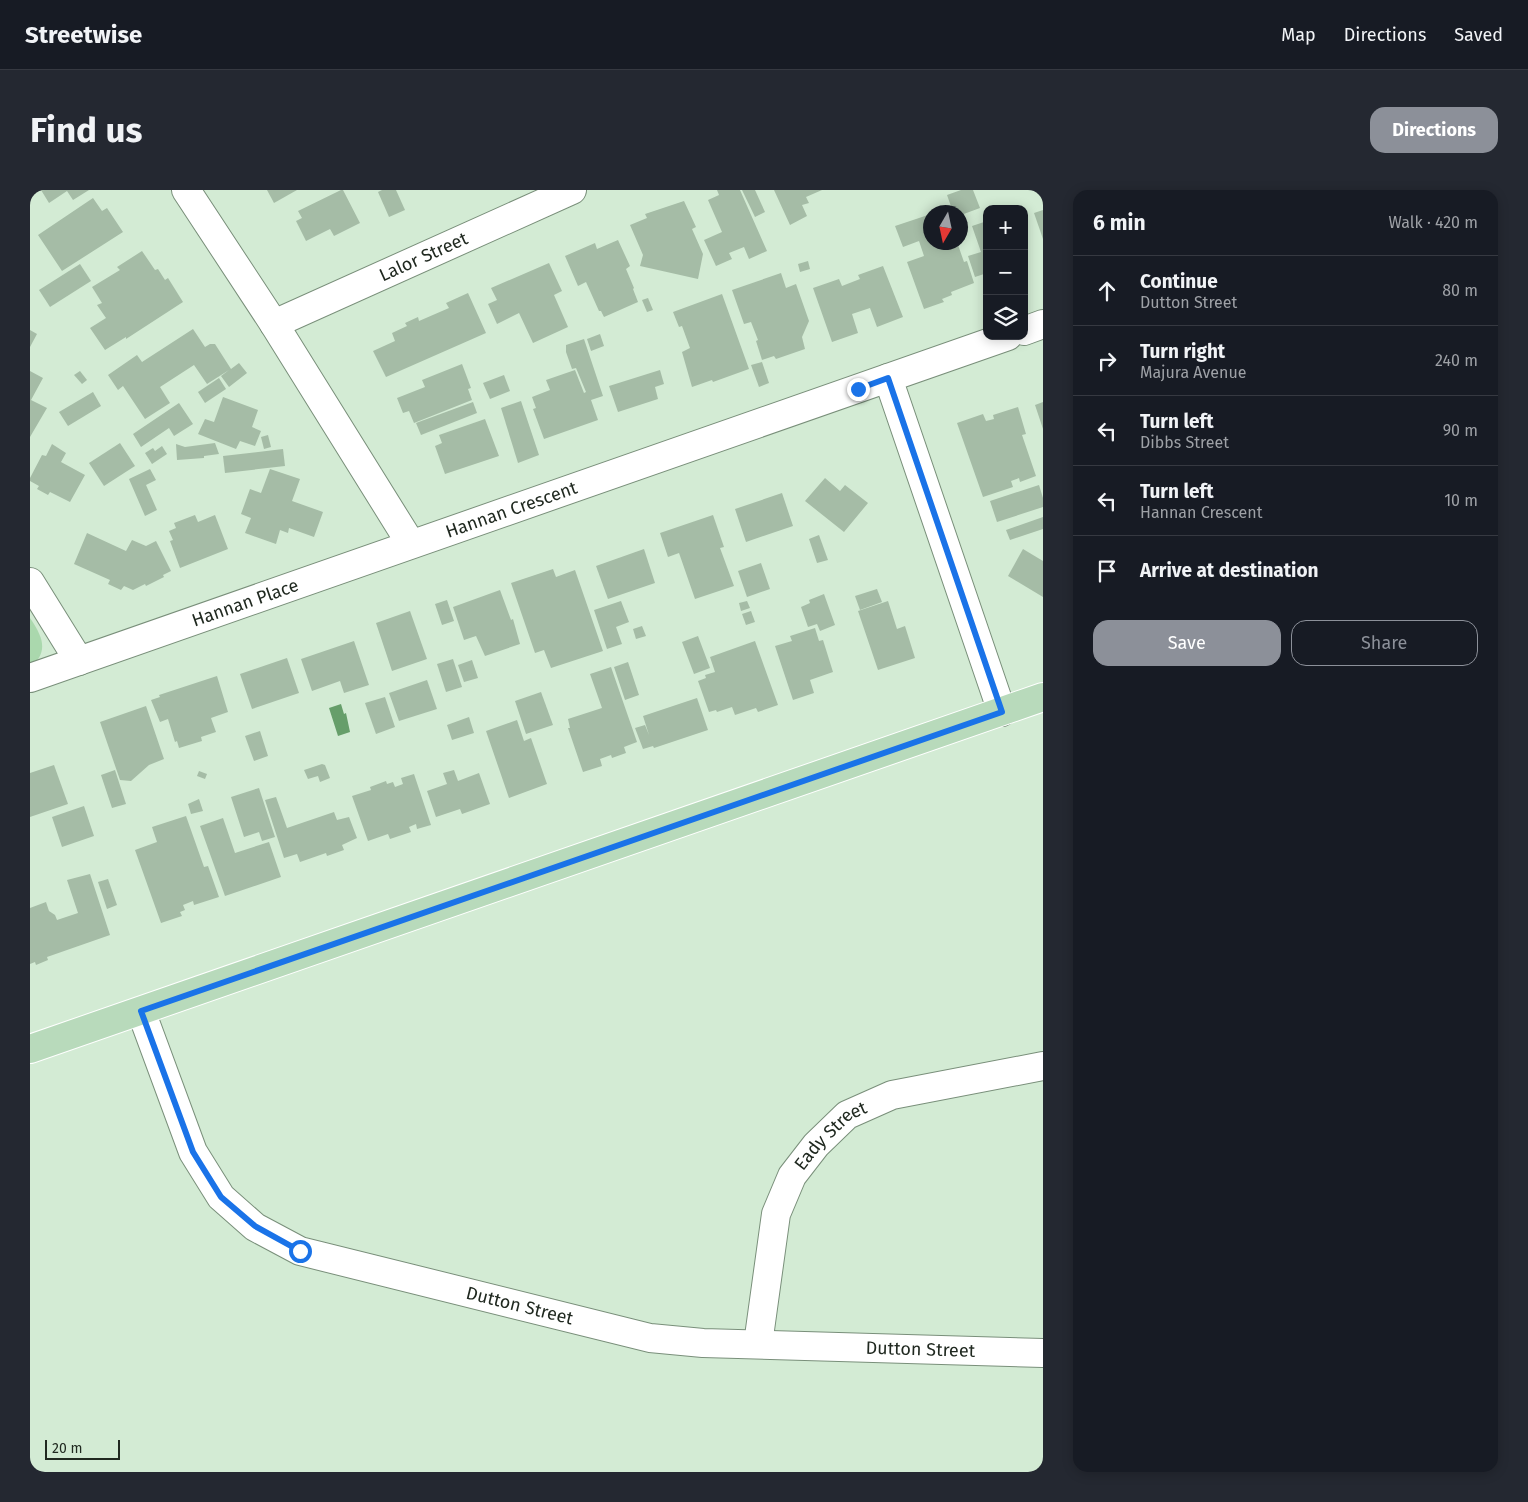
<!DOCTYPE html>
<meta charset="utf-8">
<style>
:root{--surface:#171b24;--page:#242831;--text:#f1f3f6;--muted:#9ea1a6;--line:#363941;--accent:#8c9099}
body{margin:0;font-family:"Fira Sans",sans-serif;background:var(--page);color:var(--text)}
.controls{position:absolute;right:15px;top:15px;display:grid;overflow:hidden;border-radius:10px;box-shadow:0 2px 12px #0003}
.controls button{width:45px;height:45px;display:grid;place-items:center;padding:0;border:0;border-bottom:1px solid var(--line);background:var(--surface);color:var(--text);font:25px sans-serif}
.compass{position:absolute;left:893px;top:15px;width:45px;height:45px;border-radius:50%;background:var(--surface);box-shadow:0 2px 12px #0003;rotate:189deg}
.scale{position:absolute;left:15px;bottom:12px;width:75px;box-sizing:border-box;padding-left:5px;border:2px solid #202920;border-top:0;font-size:14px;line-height:18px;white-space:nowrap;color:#202920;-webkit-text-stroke:4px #d3ebd4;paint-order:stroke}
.stop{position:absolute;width:15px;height:15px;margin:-11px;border:4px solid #1a73e8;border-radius:50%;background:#fff}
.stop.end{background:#1a73e8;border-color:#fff;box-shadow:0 1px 5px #0008}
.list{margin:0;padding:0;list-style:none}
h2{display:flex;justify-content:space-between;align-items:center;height:65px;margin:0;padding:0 20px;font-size:21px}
h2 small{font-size:16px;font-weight:400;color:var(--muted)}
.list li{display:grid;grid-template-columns:32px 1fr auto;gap:15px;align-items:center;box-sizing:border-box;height:70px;padding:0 20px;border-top:1px solid var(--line)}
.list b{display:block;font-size:19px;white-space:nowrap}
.list p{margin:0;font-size:16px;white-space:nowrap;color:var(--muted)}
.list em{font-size:16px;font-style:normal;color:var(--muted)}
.actions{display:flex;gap:10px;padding:15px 20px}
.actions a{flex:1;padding:11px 0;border:1px solid var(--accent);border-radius:15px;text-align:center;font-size:18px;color:var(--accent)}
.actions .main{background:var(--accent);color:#fff}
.icon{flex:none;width:28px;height:28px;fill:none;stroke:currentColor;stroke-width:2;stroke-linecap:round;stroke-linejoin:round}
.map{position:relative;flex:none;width:1013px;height:1282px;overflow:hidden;border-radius:15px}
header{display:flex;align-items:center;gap:30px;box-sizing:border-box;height:70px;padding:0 25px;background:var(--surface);border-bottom:1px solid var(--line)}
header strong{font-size:24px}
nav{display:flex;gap:28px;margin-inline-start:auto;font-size:18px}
.intro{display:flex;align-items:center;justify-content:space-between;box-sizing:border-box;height:120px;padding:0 30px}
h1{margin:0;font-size:35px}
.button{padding:12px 22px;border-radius:15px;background:var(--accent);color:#fff;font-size:18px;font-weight:700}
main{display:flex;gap:30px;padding:0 30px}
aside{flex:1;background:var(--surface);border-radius:15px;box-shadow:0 2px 12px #0003}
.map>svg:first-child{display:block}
.green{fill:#aad8ad}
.water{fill:#669e6a}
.building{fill:#a5bca6}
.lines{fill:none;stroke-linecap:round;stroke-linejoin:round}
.minor-casing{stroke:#798f7a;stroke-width:30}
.major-casing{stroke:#fff;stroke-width:30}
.minor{stroke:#fff;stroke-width:28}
.major{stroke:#b8dabb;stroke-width:28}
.route{stroke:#1a73e8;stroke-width:6}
.labels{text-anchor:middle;stroke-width:4;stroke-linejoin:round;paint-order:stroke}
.street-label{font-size:18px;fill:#202920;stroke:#d3ebd4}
</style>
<header>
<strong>Streetwise</strong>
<nav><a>Map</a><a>Directions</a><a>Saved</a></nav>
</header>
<div class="intro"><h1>Find us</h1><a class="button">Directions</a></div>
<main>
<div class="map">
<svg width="1013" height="1282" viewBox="0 0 1013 1282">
<rect width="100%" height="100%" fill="#d3ebd4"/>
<path class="green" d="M0 428C12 446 20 461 0 478Z"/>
<polygon class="water" points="311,514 314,524 316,523 320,542 308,546 299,518"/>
<g class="building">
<polygon points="11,0 59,0 43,10 37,1 19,13"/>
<polygon points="237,0 267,0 244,13"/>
<polygon points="311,0 313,0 330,33 304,46 300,39 276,51 266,31 272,28 268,21"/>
<polygon points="352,0 366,0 375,20 359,27 348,2"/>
<polygon points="687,0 710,0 737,61 719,69 714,57 699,63 702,69 686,76 674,50 692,42 678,10 689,5"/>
<polygon points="712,0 725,0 735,22 725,27"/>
<polygon points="744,0 792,0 776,7 779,13 772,15 777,26 760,35"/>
<polygon points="931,0 943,0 950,18 931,25 931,22 923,22 917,5"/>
<polygon points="63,8 72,21 77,18 93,42 32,81 8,45"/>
<polygon points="654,11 666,37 662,39 673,64 668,89 610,76 613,65 600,35 617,28 615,24"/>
<polygon points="1013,20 1013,49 1004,23"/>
<polygon points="901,24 901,52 927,52 934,72 937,71 944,93 921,102 922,105 912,109 914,112 894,119 877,72 894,66 889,51 873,57 865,36"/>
<polygon points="957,31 957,83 945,87 938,66 951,62 942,36"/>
<polygon points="588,50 600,76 596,79 604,98 603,99 608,112 574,127 571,121 569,121 556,92 548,96 535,66 565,53 567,59"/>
<polygon points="112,61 125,80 128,79 135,90 138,88 153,112 96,149 96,147 75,160 60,138 76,128 67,115 72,113 62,97 90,80 87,77"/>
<polygon points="778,71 780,79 770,82 768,74"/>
<polygon points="519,73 532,101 524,105 538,137 503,153 489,123 467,134 458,114 467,110 461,98"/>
<polygon points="50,74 61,91 20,117 9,100"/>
<polygon points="853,76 873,127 847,137 840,118 822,124 828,143 802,152 783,98 809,89 812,96 830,89 828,85"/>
<polygon points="751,83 756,98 766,94 779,131 772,147 775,159 746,169 744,166 732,170 726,151 728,150 721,132 714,134 702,100"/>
<polygon points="438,103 456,143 356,187 343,161 365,151 362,143 377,136 375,133 388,127 389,131 419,118 416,113"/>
<polygon points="692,104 719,179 683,192 682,190 662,197 652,162 660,158 652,136 649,137 643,122"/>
<polygon points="618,108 623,120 617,122 612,110"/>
<polygon points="163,139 175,157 180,154 185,154 201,179 209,173 217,183 199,197 191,186 199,180 177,194 164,175 130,197 140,213 115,229 93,196 88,200 78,185 107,165 112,172"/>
<polygon points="0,140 7,144 0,157"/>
<polygon points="570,144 574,156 561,161 557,149"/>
<polygon points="554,149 573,206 561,210 568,230 514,249 503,219 506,218 502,207 520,200 516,190 545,180 554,203 556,202 546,178 542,179 536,162 536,155"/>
<polygon points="732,172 739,193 729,197 721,175"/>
<polygon points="432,174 441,198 438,199 442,210 384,233 379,221 373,223 367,208 395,197 392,190"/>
<polygon points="630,180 634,194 625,197 628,209 588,222 579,196"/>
<polygon points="0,181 13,188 1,210 17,218 0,247"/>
<polygon points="50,181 57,190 52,194 44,185"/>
<polygon points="474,185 480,201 460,209 453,193"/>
<polygon points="189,188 196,199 175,213 168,202"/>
<polygon points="63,202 71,216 38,236 29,222"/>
<polygon points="193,207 228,220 222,237 231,241 225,256 210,251 206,259 168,244 175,229 184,232"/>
<polygon points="491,211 509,265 488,273 471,218"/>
<polygon points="443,212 447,223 391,245 386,233"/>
<polygon points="1013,212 1013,239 1005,215"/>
<polygon points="149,213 163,234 144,246 139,238 111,257 103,244"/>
<polygon points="988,217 996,244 992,245 1006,286 990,292 989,288 981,291 983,297 953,307 927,233 953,224 956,231 964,229 963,225"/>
<polygon points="455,229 469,266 415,284 405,256 412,253 409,245"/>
<polygon points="238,245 241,257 234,259 231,247"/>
<polygon points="90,253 105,276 74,296 59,273"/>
<polygon points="185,253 189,264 174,266 174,268 147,270 146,254 155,257"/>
<polygon points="22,254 36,263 31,272 55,285 40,312 20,302 18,305 7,299 9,296 0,291 0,288 12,265 16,266"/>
<polygon points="132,256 137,264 122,274 115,263 123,258 125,261"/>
<polygon points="253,259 255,276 195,283 193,266"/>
<polygon points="120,279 126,290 116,295 127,320 115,326 99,289"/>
<polygon points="240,279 270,289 262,311 293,322 284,347 259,338 258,343 250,340 246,354 215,343 221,328 211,324 220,299 231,303"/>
<polygon points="795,288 810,301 815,295 838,313 814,342 775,311"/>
<polygon points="1009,295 1013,308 1013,317 967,332 960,311"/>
<polygon points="752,303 763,336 716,352 705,319"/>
<polygon points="165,325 168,332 185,325 198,359 150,378 140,351 143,350 139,341 146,338 144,333"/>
<polygon points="683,325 694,357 690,358 704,396 665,409 649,363 638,367 630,343"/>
<polygon points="1013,327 1013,339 980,350 976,340"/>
<polygon points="57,343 96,361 102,350 116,356 126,351 141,381 133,385 134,387 116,396 115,394 103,400 94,396 91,400 78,394 80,390 44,374"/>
<polygon points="789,345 798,370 787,373 779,349"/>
<polygon points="614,359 625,393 578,409 566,376"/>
<polygon points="993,359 1013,371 1013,407 978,386"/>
<polygon points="731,373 740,399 717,407 708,381"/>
<polygon points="523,379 526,387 545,380 573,461 521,478 514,460 505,463 481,393"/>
<polygon points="847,399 852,412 830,420 825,406"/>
<polygon points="470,400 481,430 483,429 490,454 455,466 446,446 434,450 423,417"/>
<polygon points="794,404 805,435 790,441 787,434 778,437 771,417 780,413 779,410"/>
<polygon points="417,410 424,431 412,435 405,414"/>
<polygon points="591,411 599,432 586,437 592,454 577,459 564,420"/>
<polygon points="717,411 720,418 711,421 709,413"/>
<polygon points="858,411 867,439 875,436 885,468 848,480 828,421"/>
<polygon points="380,421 397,469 362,481 346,433"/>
<polygon points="721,421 725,432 716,435 712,424"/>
<polygon points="612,436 616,446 606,449 603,439"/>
<polygon points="785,438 789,451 793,450 803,482 780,490 784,503 763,510 745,456 762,451 760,446"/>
<polygon points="668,446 680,478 664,484 652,452"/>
<polygon points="324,451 339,495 314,503 310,491 282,501 271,469"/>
<polygon points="725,451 748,515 728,522 726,518 705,525 702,517 687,522 686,520 679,522 668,491 676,488 675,485 685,482 680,467"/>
<polygon points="257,468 269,503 222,519 210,484"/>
<polygon points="423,469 432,497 416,502 407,474"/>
<polygon points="442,470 448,488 434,492 428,475"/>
<polygon points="598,472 609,505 595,510 584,477"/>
<polygon points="581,477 607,552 594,557 596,563 582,568 581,565 570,569 572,576 553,582 538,538 540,538 538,529 572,518 560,484"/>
<polygon points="187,486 198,522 181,528 186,542 171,547 172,551 149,558 147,551 145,552 138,529 130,532 121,510 130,507 129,505"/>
<polygon points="397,490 407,519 369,531 359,503"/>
<polygon points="511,502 523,535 496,544 485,511"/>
<polygon points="355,507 365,537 346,544 335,513"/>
<polygon points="667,508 678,540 624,558 623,556 613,559 605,538 615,535 619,545 613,526"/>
<polygon points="116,516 134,569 119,575 101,591 90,590 70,532"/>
<polygon points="439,527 444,543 422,550 417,535"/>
<polygon points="487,530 494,551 501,548 517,594 479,608 456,541"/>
<polygon points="230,541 238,566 224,571 215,546"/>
<polygon points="292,574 295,575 300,588 290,592 288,586 278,589 274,580"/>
<polygon points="24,575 38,614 0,627 0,583"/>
<polygon points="85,580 96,614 82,618 71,585"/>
<polygon points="424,580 428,591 449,583 460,614 432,624 430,619 406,627 397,601 417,594 413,583"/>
<polygon points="169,581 177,584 175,589 167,586"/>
<polygon points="384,584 401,635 387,639 386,634 379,637 381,642 360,649 358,644 338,651 322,606 341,600 340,597 356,591 357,594 363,592 365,597 373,594 371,588"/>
<polygon points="229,598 245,647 232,651 229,642 214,647 201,607"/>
<polygon points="246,607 257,638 304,622 307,630 319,627 327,648 312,655 314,660 297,666 296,663 270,672 267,664 254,668 235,610"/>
<polygon points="169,609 173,621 161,624 158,614"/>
<polygon points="54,616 64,646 32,657 22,627"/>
<polygon points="156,626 174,677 178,676 189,707 164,715 163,711 153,715 155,720 150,722 152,726 131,733 105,660 127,652 122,637"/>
<polygon points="193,628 205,663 239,652 251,687 195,706 170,636"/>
<polygon points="60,684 80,745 17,767 18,770 6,775 5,772 0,774 0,718 16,712 19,721 25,725 27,730 48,723 37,690"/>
<polygon points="78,689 87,715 77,719 68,692"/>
</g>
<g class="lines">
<defs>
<g id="minor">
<polyline points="156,0 244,134 381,354"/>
<path id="s1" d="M244 134 542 0"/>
<polyline points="994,141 1013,134"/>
<polyline points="858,188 972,522"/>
<polyline points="0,392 49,471"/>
<path id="s2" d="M0 488 978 146"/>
<path id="s3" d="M111 821 163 962 191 1007 225 1037 270 1061 620 1148 673 1153 1013 1163"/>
<path id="s4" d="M728 1154 746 1024 762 986 786 955 817 925 862 905 1013 876"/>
</g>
<polyline id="major" points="0,859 1013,507"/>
</defs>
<use href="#minor" class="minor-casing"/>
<use href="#major" class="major-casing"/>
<use href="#minor" class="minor"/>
<use href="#major" class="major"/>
</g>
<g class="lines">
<polyline class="route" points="270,1061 225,1036 191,1007 163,962 111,821 972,522 858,188 828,199"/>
</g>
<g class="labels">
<g class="street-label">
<text dy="6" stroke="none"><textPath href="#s1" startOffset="164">Lalor Street</textPath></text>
<text dy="6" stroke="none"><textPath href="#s2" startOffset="510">Hannan Crescent</textPath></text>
<text dy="6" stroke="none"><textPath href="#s2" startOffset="228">Hannan Place</textPath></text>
<text dy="6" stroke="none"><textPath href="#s4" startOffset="229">Eady Street</textPath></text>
<text dy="6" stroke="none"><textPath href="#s3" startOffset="526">Dutton Street</textPath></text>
<text dy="6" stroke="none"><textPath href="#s3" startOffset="931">Dutton Street</textPath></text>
</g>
</g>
</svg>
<div class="controls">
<button>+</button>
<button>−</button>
<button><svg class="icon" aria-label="layers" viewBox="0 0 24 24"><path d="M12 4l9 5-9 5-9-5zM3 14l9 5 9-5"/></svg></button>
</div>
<svg class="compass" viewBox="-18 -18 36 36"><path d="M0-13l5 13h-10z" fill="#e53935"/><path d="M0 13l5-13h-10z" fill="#9ea1a6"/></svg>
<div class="scale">20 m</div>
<div class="stop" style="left:270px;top:1061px"></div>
<div class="stop end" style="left:828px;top:199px"></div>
</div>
<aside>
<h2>6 min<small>Walk · 420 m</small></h2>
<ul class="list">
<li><svg class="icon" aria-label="ahead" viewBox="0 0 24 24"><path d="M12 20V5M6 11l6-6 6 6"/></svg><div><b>Continue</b><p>Dutton Street</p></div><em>80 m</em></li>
<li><svg class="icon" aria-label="right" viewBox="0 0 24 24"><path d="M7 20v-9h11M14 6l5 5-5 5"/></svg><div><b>Turn right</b><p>Majura Avenue</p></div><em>240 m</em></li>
<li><svg class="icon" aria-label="left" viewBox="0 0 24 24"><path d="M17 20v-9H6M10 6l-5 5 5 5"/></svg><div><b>Turn left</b><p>Dibbs Street</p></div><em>90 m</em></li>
<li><svg class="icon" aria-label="left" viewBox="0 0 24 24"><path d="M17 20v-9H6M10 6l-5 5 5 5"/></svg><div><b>Turn left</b><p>Hannan Crescent</p></div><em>10 m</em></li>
<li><svg class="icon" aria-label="arrive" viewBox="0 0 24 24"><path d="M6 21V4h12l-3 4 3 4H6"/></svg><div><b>Arrive at destination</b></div></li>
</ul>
<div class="actions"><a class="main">Save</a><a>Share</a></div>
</aside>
</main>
